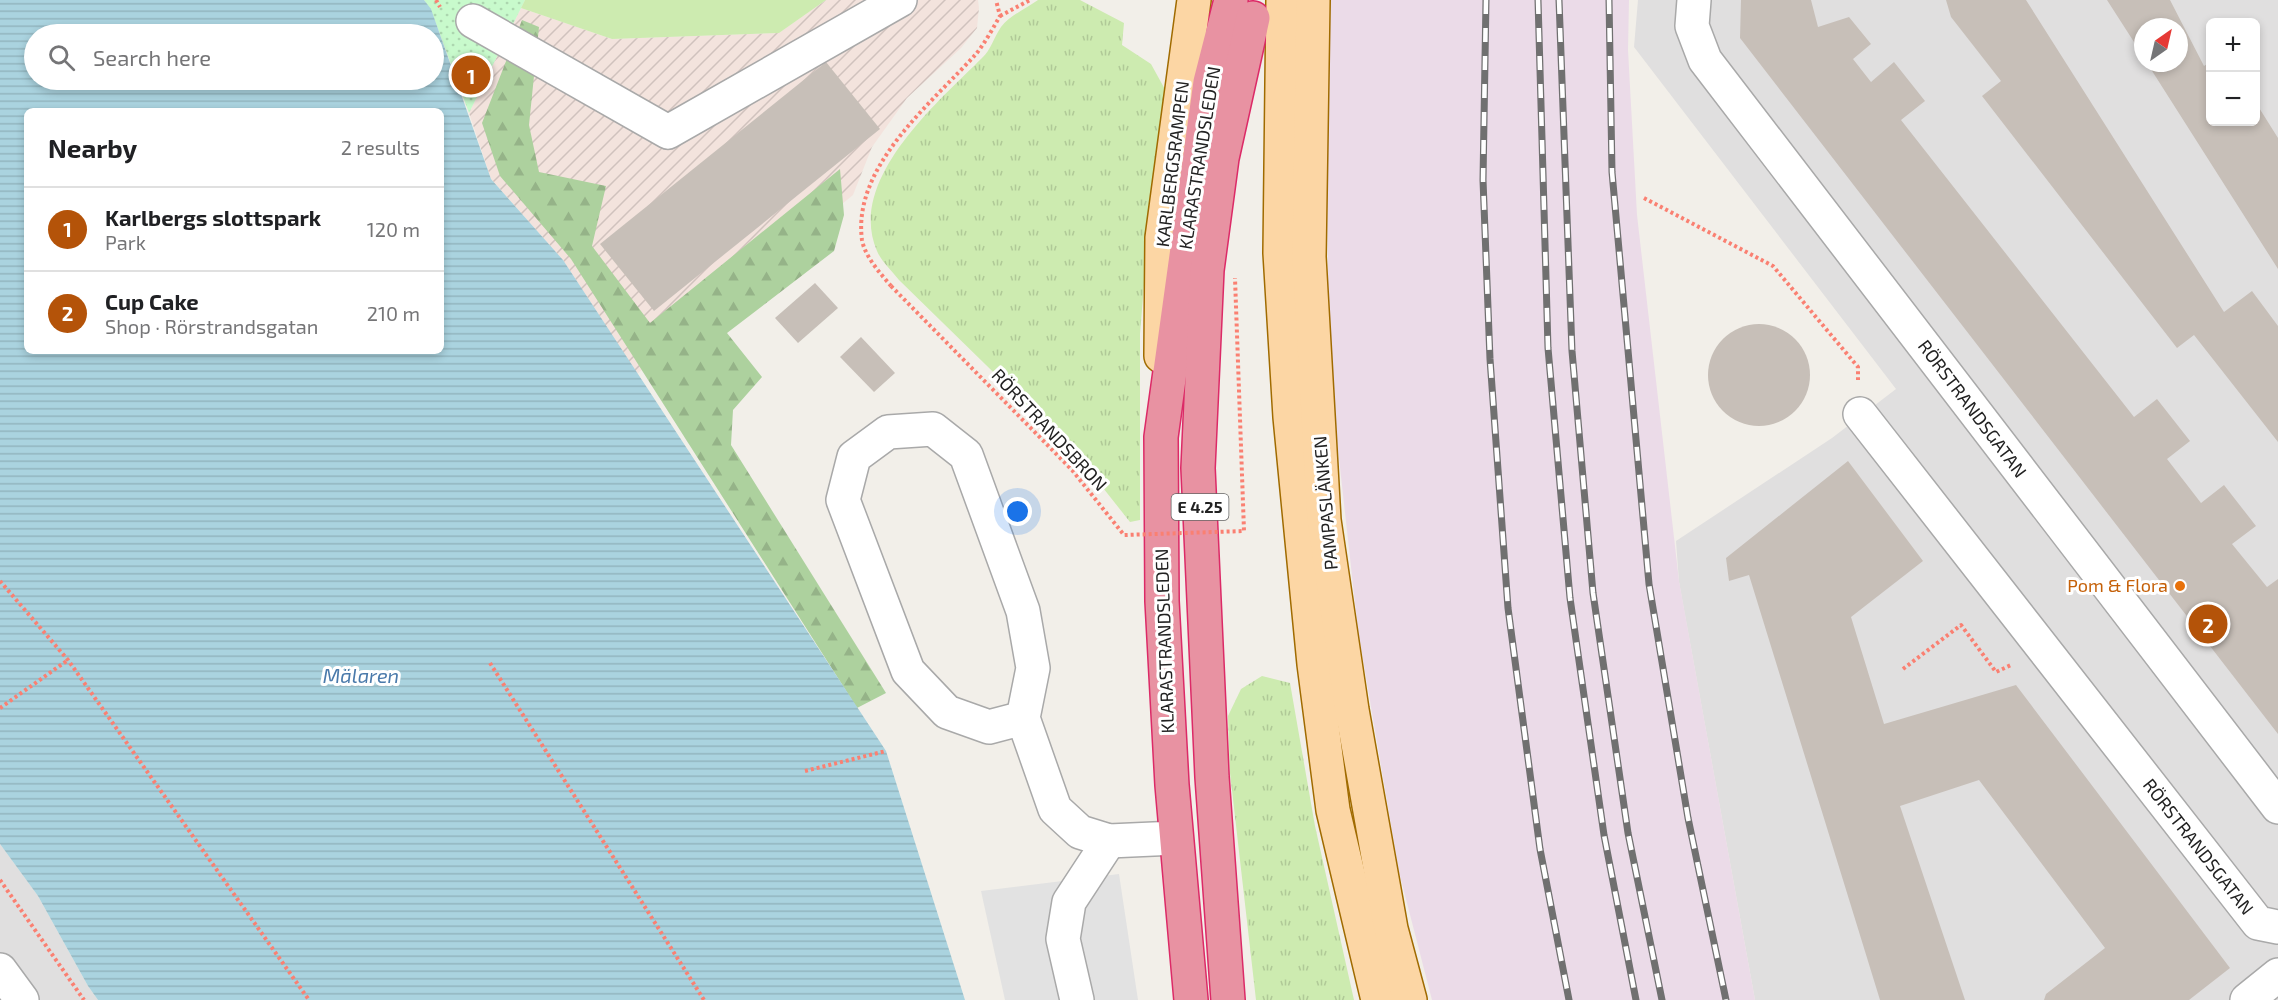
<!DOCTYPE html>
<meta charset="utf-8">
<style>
:root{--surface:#fff;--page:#f6f6f6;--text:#202124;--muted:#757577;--line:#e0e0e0;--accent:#b45309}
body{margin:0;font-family:"Exo 2",sans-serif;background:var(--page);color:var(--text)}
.controls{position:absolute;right:18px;top:18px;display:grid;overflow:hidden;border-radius:9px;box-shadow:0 3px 9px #0003}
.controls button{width:54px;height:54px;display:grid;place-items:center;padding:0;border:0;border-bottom:2px solid var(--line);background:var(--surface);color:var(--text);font:30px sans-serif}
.compass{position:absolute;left:2134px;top:18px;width:54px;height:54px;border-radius:50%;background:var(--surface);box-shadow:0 3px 9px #0003;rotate:34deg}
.you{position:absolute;left:1018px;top:512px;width:21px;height:21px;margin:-15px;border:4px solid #fff;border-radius:50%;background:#1a73e8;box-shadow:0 0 0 9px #1a73e833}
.badge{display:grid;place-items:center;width:39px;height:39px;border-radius:50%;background:var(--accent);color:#fff;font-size:20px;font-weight:700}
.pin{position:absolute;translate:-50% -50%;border:3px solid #fff;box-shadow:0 2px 6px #0006}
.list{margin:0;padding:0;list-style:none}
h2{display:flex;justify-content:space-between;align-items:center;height:78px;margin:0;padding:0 24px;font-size:26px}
h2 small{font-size:20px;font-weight:400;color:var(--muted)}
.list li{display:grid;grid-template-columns:39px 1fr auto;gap:18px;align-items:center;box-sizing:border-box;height:84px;padding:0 24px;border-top:2px solid var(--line)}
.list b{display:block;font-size:22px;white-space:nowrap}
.list p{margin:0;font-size:20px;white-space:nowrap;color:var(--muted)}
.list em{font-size:20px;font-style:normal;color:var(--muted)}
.icon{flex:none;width:33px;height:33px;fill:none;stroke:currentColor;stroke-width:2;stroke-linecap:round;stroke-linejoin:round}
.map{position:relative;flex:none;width:2278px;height:1000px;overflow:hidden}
.search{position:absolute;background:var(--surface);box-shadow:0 3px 9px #0003;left:24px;top:24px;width:420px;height:66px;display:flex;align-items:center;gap:15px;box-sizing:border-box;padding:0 21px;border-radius:33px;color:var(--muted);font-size:22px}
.panel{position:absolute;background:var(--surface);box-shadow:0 3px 9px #0003;left:24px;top:108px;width:420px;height:246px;border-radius:9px}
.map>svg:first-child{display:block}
.residential{fill:#e0dfdf;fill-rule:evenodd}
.military{fill:url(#military-furrows)}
.railway{fill:#ebdbe8}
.grass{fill:url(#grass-tufts)}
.forest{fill:url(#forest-firs)}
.park{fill:url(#park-dots)}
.garden{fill:#cdebb0}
.parking{fill:#e2e2e2}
.water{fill:url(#water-rules);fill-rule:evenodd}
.building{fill:#c7bfb8}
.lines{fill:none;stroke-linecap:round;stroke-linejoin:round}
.minor-casing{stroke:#a9a9a9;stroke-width:36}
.major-casing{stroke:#a06b00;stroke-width:36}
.highway-casing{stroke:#dc2a67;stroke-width:36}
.path{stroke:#fa8072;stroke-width:4;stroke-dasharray:3 3;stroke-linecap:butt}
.minor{stroke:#fff;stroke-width:33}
.major{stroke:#fcd6a4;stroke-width:33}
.highway{stroke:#e892a2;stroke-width:33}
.rail-casing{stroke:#707070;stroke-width:7}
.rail{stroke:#fff;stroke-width:4.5;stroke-dasharray:14;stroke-linecap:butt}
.path-bridge{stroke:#fa8072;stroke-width:4;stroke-dasharray:3 3;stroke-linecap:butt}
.food-dot{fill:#e8710a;stroke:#fff;stroke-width:2}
.labels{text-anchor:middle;stroke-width:6;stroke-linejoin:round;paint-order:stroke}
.shield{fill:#fff;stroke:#646464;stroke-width:1.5}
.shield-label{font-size:16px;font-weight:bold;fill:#222}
.street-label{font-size:18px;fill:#222;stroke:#fff}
.food-label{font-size:18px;fill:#c56008;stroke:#fff;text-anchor:end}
.water-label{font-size:20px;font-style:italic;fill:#4a7aab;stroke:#fff}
</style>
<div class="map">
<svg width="2278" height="1000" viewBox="0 0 2278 1000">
<defs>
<pattern id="military-furrows" width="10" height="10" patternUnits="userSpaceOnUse" patternTransform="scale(1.5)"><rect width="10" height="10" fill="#f3e3dd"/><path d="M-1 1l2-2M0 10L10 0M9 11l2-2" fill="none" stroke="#d0c2bd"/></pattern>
<pattern id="grass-tufts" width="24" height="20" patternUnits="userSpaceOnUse" patternTransform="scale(1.5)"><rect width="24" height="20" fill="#cdebb0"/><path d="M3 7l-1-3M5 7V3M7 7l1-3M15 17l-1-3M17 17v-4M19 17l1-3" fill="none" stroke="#b0c997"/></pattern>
<pattern id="forest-firs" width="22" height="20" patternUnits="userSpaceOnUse" patternTransform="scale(1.5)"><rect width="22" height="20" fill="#add19e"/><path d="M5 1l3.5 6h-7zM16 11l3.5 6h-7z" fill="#95b388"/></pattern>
<pattern id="park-dots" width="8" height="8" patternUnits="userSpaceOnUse" patternTransform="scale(1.5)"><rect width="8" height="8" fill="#c8facc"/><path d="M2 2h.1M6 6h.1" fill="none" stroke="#acd6af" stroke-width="1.8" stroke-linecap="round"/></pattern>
<pattern id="water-rules" width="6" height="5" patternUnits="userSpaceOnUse" patternTransform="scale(1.5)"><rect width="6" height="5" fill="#aad3df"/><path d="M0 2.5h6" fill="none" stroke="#92b5bf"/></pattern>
</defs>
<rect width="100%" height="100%" fill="#f2efe9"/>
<g class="residential">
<path d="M1638 0H2278V1000H1755L1679 582 1676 541 1832 438 1896 389 1634 47ZM2210 22H2256V122H2210ZM2143 27H2179V63H2143Z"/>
<polygon points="0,844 38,896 88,986 98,1000 0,1000"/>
</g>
<polygon class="military" points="826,0 978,0 979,8 977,28 961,48 907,98 872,147 853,195 637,374 563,260 491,179 469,113 521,8 612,39 779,33"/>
<polygon class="railway" points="1325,0 1629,0 1628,50 1637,215 1679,581 1755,1000 1432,1000 1399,872 1358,630 1329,368"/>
<g class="grass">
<path d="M1038 0H1080L1124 23 1122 45 1151 64 1167 93 1152 187 1140 334V520L1130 522 1073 450 899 280C892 271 881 261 877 251 846 180 938 102 982 58 991 50 994 37 1001 27 1009 16 1027 8 1038 0Z"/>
<polygon points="1262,676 1290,683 1315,826 1354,1000 1256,1000 1230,773 1228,716 1241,689"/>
</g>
<polygon class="forest" points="522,20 539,27 529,125 539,172 606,186 592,246 650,323 840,169 844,215 834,251 727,333 762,377 733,410 731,445 886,693 857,708 571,259 500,176 482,123"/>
<polygon class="park" points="424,0 525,0 469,113 431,10"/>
<polygon class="garden" points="525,0 826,0 779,33 612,39 521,8"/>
<polygon class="parking" points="1119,874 1138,1000 1005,1000 981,891"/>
<path class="water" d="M0 0H424L431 9 491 179 563 260 886 751 965 1000H98L88 986 38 896 0 844ZM34 34H434V80H34ZM27 111H441V351H27Z"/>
<g class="building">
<polygon points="1741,0 1811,0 1818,27 1849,17 1871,44 1853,59 1871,82 1894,62 1925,101 1901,120 1985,227 2134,417 2157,399 2190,441 2167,459 2201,503 2224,485 2256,526 2232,544 2267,587 2278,579 2278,734 1740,38"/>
<polygon points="1946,0 2026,0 2224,312 2252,291 2278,326 2278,442 2194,335 2177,348 1982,96 2001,81 1951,17"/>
<polygon points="2107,0 2170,0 2204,66 2210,62 2210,122 2256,122 2256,103 2278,138 2278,269 2147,63 2179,63 2179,27 2143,27 2143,56"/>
<polygon points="826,62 880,129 654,311 600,244"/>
<polygon points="815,283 838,308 798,343 775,318"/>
<circle cx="1759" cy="375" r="51"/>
<polygon points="861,337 895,373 874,392 840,357"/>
<polygon points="1848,461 1923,561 1851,617 1884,724 2016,685 2230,968 2189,1000 2044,1000 2046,994 2105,948 1979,780 1900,806 1965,1000 1880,1000 1749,575 1729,581 1726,558"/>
</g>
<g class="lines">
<defs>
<g id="minor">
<polyline points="1694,0 1692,26 1705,60 2278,807"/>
<polyline points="473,21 668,132 900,0"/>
<polyline points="1860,414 2258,923 2278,927"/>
<polyline points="1023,718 989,727 947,712 908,671 843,500 854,457 888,432 933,429 966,455 1023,611 1033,668 1023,718 1055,809 1080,832 1109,841 1176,838"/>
<polyline points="0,970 22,1000"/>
<polyline points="1077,1000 1063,939 1069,902 1109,841"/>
<polyline points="2247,1000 2278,975"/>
</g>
<g id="major">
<polyline points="1283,0 1280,253 1290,417 1314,664 1333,810 1378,1000"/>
<polyline points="1313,0 1309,257 1324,520 1352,710 1391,929 1410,1000"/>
<polyline points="1161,356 1162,238 1194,0"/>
</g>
<g id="highway">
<polyline points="1191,1000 1172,785 1162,601 1161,437 1210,82 1231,0"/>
<polyline points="1228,1000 1212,777 1198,468 1207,270 1222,158 1253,18"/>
</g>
</defs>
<use href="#minor" class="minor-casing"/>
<use href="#major" class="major-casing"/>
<use href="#highway" class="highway-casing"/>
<g class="path">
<polyline points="436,0 440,7"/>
<polyline points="1000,16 1030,0"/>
<polyline points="1644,198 1773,266 1858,367 1858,380"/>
<path d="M891 286C881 274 865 257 862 240 852 166 932 103 976 54 985 43 993 28 1000 16L996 0"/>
<polyline points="0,581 68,660 309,1000"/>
<polyline points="490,663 704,1000"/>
<polyline points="1903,669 1961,625 1996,672 2011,665"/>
<polyline points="0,708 68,660"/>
<polyline points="805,771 886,751"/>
<polyline points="0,880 84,1000"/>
</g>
<use href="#minor" class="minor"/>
<use href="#major" class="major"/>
<use href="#highway" class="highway"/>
<defs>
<g id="rail">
<polyline points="1486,0 1483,180 1490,359 1508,608 1540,849 1569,1000"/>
<polyline points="1538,0 1548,348 1570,598 1604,835 1636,1000"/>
<polyline points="1559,0 1572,351 1593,593 1628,833 1662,1000"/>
<polyline points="1609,0 1612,172 1649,584 1688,818 1726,1000"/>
</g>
</defs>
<use href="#rail" class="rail-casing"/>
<use href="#rail" class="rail"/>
<polyline class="path-bridge" points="891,286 1072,470 1124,535 1244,531 1235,278"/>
</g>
<circle class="food-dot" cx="2180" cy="586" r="6"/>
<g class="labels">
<rect class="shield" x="1171.5" y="494" width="57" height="26" rx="4.5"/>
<g class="shield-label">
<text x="1200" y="513">E 4.25</text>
</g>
<g class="street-label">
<text transform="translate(1200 158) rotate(-81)" y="6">KLARASTRANDSLEDEN</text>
<text transform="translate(1173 164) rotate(-83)" y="6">KARLBERGSRAMPEN</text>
<text transform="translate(1972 409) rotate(53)" y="6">RÖRSTRANDSGATAN</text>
<text transform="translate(1049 430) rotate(47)" y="6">RÖRSTRANDSBRON</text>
<text transform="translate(1326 503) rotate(-95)" y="6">PAMPASLÄNKEN</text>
<text transform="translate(1165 641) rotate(-92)" y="6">KLARASTRANDSLEDEN</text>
<text transform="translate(2198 847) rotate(52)" y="6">RÖRSTRANDSGATAN</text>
</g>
<g class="food-label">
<text x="2168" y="592">Pom &amp; Flora</text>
</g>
<g class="water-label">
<text x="361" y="683">Mälaren</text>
</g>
</g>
</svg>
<div class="controls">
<button>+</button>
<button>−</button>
</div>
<svg class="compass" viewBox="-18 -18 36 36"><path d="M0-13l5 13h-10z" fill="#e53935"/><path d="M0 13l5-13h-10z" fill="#757577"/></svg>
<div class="you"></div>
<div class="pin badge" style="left:471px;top:75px">1</div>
<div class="pin badge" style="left:2208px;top:624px">2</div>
<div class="search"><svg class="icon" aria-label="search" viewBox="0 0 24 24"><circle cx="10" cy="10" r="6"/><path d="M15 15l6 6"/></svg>Search here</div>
<section class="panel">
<h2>Nearby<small>2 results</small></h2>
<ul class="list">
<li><span class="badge">1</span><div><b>Karlbergs slottspark</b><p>Park</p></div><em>120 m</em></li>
<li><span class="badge">2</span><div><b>Cup Cake</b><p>Shop · Rörstrandsgatan</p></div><em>210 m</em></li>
</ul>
</section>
</div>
